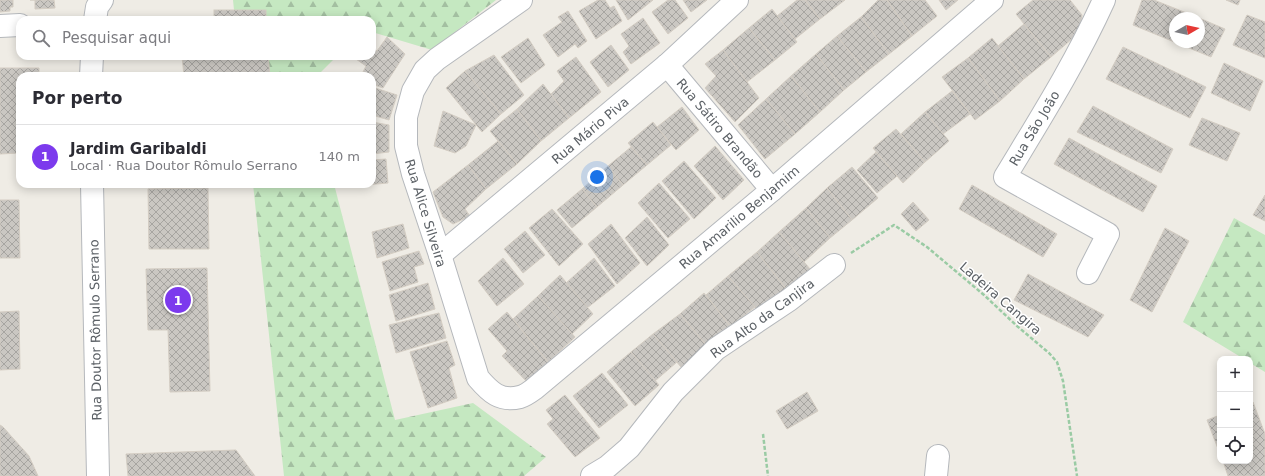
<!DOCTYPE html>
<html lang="pt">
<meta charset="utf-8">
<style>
:root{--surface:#fff;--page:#f2f2f3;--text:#2b2b33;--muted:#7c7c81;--line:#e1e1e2;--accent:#7c3aed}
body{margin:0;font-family:"DejaVu Sans",sans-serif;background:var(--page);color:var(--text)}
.controls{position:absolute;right:12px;bottom:12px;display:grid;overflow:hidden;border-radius:8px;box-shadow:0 2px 10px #0003}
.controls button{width:36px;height:36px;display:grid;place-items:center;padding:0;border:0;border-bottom:1px solid var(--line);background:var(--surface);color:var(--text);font:20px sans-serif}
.compass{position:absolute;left:1169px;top:12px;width:36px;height:36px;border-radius:50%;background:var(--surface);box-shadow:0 2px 10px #0003;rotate:81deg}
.you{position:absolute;left:597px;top:177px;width:14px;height:14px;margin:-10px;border:3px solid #fff;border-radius:50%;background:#1a73e8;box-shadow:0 0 0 6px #1a73e833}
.badge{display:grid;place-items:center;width:26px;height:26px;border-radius:50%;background:var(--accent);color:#fff;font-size:13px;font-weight:700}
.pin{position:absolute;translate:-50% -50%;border:2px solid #fff;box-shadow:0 1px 4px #0006}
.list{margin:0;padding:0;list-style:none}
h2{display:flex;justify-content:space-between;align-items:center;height:52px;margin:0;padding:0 16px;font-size:17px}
h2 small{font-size:13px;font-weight:400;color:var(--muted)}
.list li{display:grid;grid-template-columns:26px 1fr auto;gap:12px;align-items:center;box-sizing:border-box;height:64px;padding:0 16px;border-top:1px solid var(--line)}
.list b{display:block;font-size:15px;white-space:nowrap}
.list p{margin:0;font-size:13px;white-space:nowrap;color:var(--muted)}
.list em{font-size:13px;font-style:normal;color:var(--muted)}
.icon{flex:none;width:22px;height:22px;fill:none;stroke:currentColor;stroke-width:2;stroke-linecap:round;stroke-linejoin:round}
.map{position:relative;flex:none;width:1265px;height:476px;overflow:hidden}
.search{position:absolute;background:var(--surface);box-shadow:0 2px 10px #0003;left:16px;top:16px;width:360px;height:44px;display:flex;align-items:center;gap:10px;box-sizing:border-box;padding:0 14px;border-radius:12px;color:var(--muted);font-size:15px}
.panel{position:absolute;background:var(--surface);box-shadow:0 2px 10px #0003;left:16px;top:72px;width:360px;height:116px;border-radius:12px}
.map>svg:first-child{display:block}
.forest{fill:url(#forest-firs)}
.building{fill:url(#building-cross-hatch);stroke:#d4cdc3}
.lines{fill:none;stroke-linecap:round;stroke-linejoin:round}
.minor-casing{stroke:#b5b8bc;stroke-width:24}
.path{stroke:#9acba4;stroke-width:2.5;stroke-dasharray:4 2;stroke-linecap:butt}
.minor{stroke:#fff;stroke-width:22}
.labels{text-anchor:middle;stroke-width:3;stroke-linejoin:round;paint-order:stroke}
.street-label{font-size:13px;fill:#5c6166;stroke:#fff}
</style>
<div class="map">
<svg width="1265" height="476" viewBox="0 0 1265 476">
<defs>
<pattern id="forest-firs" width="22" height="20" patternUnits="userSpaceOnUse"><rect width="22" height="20" fill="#c5e8c1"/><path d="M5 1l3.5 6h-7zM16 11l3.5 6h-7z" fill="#a3bfa1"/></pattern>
<pattern id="building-cross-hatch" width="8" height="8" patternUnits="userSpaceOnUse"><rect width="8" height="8" fill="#cac7c2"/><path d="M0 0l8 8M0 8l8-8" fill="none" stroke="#a7a5a1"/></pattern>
</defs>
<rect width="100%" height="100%" fill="#efece5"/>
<g class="forest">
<polygon points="233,0 496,0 432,50 372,32 372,20 235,20"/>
<polygon points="239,56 337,56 317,76 241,76"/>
<polygon points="253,184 334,184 395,420 473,403 546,457 524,476 284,476"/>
<polygon points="1234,218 1265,235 1265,372 1250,363 1250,359 1244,359 1183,322"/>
</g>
<g class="building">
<polygon points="0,0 13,0 13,7 10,7 10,11 0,12"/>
<polygon points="30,0 54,0 55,8 35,9 35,0"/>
<polygon points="598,0 605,0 610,8 614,6 622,21 596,39 579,11"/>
<polygon points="616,0 653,0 628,20"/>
<polygon points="668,0 675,0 688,18 668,34 652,12"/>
<polygon points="683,0 707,0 691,12"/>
<polygon points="797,0 805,0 820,19 795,39 777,16"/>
<polygon points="805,0 845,0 820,19"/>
<polygon points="878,0 887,0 912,36 889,54 861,17"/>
<polygon points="887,0 925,0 937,16 912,36"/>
<polygon points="939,0 958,0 946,10"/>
<polygon points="1033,0 1070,0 1082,15 1080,32 1051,57 1016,14"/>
<polygon points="1142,0 1154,0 1199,18 1175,18 1175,42 1199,42 1199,18 1225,29 1211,57 1133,25"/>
<polygon points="1226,0 1240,0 1238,5"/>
<polygon points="772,9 797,42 775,60 749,28"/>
<rect x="214" y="10" width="52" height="10"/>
<polygon points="568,11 587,41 578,48 575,44 558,57 543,35 562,22 558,17"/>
<polygon points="1247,15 1265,22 1265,58 1233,45"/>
<polygon points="861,17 889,54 866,72 837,36"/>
<polygon points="643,18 660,43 631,64 623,52 629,46 621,34"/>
<polygon points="1024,24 1051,57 1024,79 998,46"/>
<polygon points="749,28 775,60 747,82 723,50"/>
<polygon points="837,36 866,72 844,90 816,54"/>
<polygon points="387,37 405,54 383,88 372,84 372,76 361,76 366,66 356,59 358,56 372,56 372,48 377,51"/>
<polygon points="528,38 545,65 521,83 501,57"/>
<polygon points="992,38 1024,79 1000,101 968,58"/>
<polygon points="611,45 629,70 608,87 590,62"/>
<polygon points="1123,47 1206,87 1190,118 1106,79"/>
<polygon points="723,50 759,98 735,122 705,88 716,76 705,64"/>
<polygon points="816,54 844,90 820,112 791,76"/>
<polygon points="494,55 524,95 501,114 465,71"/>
<polygon points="182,56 268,56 270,76 184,76"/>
<polygon points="576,57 601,92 569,118 551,94 564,81 557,71"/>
<polygon points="968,58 1000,101 975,120 942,77"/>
<polygon points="1224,63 1263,81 1250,111 1211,93"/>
<polygon points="0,68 39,68 39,76 20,76 20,153 0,154"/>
<polygon points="465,71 501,114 482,132 446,88"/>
<polygon points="791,76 820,112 795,134 766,99"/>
<polygon points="543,84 569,118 541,141 517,109"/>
<polygon points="372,87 397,95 389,120 372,115"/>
<polygon points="952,91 970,114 943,134 925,112"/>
<polygon points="766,99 795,134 765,159 738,125"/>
<polygon points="1093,106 1173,149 1161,173 1077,132"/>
<polygon points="682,107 699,130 676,150 657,127"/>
<polygon points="517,109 541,141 517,164 490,131"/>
<polygon points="443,111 476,125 466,146 455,153 434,146"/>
<polygon points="925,112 949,141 925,162 901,134"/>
<polygon points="1202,118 1240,133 1227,161 1189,145"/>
<polygon points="372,122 389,125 389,152 372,154"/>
<polygon points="653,122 671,145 647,165 628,143"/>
<polygon points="896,129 925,162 903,183 873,148"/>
<polygon points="1069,138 1157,186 1143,212 1054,164"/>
<polygon points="498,141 517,164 486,189 468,165"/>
<polygon points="715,146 744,180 723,200 694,166"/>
<polygon points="631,147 647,165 623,185 608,166"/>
<polygon points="876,152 897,176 877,193 857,170"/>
<polygon points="386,159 388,183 353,186 353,184 372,184 372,160"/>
<polygon points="684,161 716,198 694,219 662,181"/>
<polygon points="468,165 486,189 465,209 470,216 453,224 443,217 433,192"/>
<polygon points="608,166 623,185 597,207 582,189"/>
<polygon points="852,167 878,198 852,220 827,188"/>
<polygon points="659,183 690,219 668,238 638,203"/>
<polygon points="972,185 1057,234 1043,257 959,209"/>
<polygon points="208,188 209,249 149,249 148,189"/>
<polygon points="827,188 852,220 830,238 806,208"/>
<polygon points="582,189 597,207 572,228 557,210"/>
<polygon points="1265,195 1265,221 1253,215"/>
<polygon points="0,200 19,200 20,258 0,258"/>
<polygon points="913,202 929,220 916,231 901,214"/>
<polygon points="806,208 830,238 804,262 779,232"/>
<polygon points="552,209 583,244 559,266 529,228"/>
<polygon points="647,217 669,245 647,266 625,238"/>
<polygon points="403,224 409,248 377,258 372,232"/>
<polygon points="611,224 640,263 617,284 588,244"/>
<polygon points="1165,228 1189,241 1152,312 1130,300"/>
<polygon points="525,231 545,255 523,273 504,249"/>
<polygon points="779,232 810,269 787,290 757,252"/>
<polygon points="419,251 424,264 414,267 418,282 390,291 382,262"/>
<polygon points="757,252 787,290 759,312 728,276"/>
<polygon points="503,258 524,284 497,306 478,281"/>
<polygon points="594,258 615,286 587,308 566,283"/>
<polygon points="207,268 210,391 170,392 168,330 148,330 146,269"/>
<polygon points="1028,274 1104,315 1088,337 1014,300"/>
<polygon points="560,275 593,314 572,334 538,296"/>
<polygon points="728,276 755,307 730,326 706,295"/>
<polygon points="428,283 435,309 396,321 389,295"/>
<polygon points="704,293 730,326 707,346 680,314"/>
<polygon points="538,296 575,337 548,362 513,319"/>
<polygon points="19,311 20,369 0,370 0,312"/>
<polygon points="507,312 548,362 527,382 502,356 507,351 488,329"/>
<polygon points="439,313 446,338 396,353 389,325"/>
<polygon points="680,314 707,346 681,367 653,334"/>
<polygon points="653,334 677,362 655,381 631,352"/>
<polygon points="447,341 455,365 449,368 457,398 428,408 410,352"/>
<polygon points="631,352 659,385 635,406 607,372"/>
<polygon points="602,373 628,405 599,428 573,396"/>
<polygon points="807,392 818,411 787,429 776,411"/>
<polygon points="565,395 600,438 575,457 547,424 553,419 546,410"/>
<polygon points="1253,402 1265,434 1265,476 1228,476 1223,461 1250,461 1250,403"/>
<polygon points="1220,415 1220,454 1207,420"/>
<polygon points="0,425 3,427 29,456 38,476 0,476"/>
<polygon points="236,450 255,476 128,476 126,454"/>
</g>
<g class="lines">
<defs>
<g id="minor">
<path d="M521 0 437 59 425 70 413 91 406 117V146L413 174 440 255 478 378C490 392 500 402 520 397 524 396 530 392 534 389L772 190 992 0"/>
<polyline points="95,20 97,7 102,0"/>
<polyline points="0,26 20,25"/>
<polyline points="667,65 772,190"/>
<polyline points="91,76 92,56"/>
<polyline points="92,184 98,476"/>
<polyline points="440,255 667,65 737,0"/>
<path d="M1088 273 1108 234 1005 177C1040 119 1076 62 1104 0"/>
<polyline points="592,476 607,467 629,448 673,392 716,349 789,300 834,265"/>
<polyline points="936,476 938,456"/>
</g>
</defs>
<use href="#minor" class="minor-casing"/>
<g class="path">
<polyline points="851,253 894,225 927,247 984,295 1017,326 1049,353 1057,362 1063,381 1077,476"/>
<polyline points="763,434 768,476"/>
</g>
<use href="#minor" class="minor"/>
</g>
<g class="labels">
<g class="street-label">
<text transform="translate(720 128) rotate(50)" y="5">Rua Sátiro Brandão</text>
<text transform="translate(1034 128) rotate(-59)" y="5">Rua São João</text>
<text transform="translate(590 130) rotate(-40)" y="5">Rua Mário Piva</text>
<text transform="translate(426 213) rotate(73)" y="5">Rua Alice Silveira</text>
<text transform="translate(739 217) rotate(-40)" y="5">Rua Amarilio Benjamim</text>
<text transform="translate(1001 298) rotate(41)" y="5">Ladeira Cangira</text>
<text transform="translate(762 318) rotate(-36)" y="5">Rua Alto da Canjira</text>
<text transform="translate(95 330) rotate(-91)" y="5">Rua Doutor Rômulo Serrano</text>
</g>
</g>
</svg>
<div class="controls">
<button>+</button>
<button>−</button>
<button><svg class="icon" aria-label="locate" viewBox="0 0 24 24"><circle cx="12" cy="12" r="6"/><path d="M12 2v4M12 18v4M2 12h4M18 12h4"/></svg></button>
</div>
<svg class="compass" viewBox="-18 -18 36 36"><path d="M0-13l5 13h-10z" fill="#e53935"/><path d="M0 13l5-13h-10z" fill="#7c7c81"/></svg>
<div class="you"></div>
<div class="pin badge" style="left:178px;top:300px">1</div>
<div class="search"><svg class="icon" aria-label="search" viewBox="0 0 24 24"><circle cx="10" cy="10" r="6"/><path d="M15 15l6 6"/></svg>Pesquisar aqui</div>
<section class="panel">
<h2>Por perto<small></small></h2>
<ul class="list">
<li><span class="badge">1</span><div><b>Jardim Garibaldi</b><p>Local · Rua Doutor Rômulo Serrano</p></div><em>140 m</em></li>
</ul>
</section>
</div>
